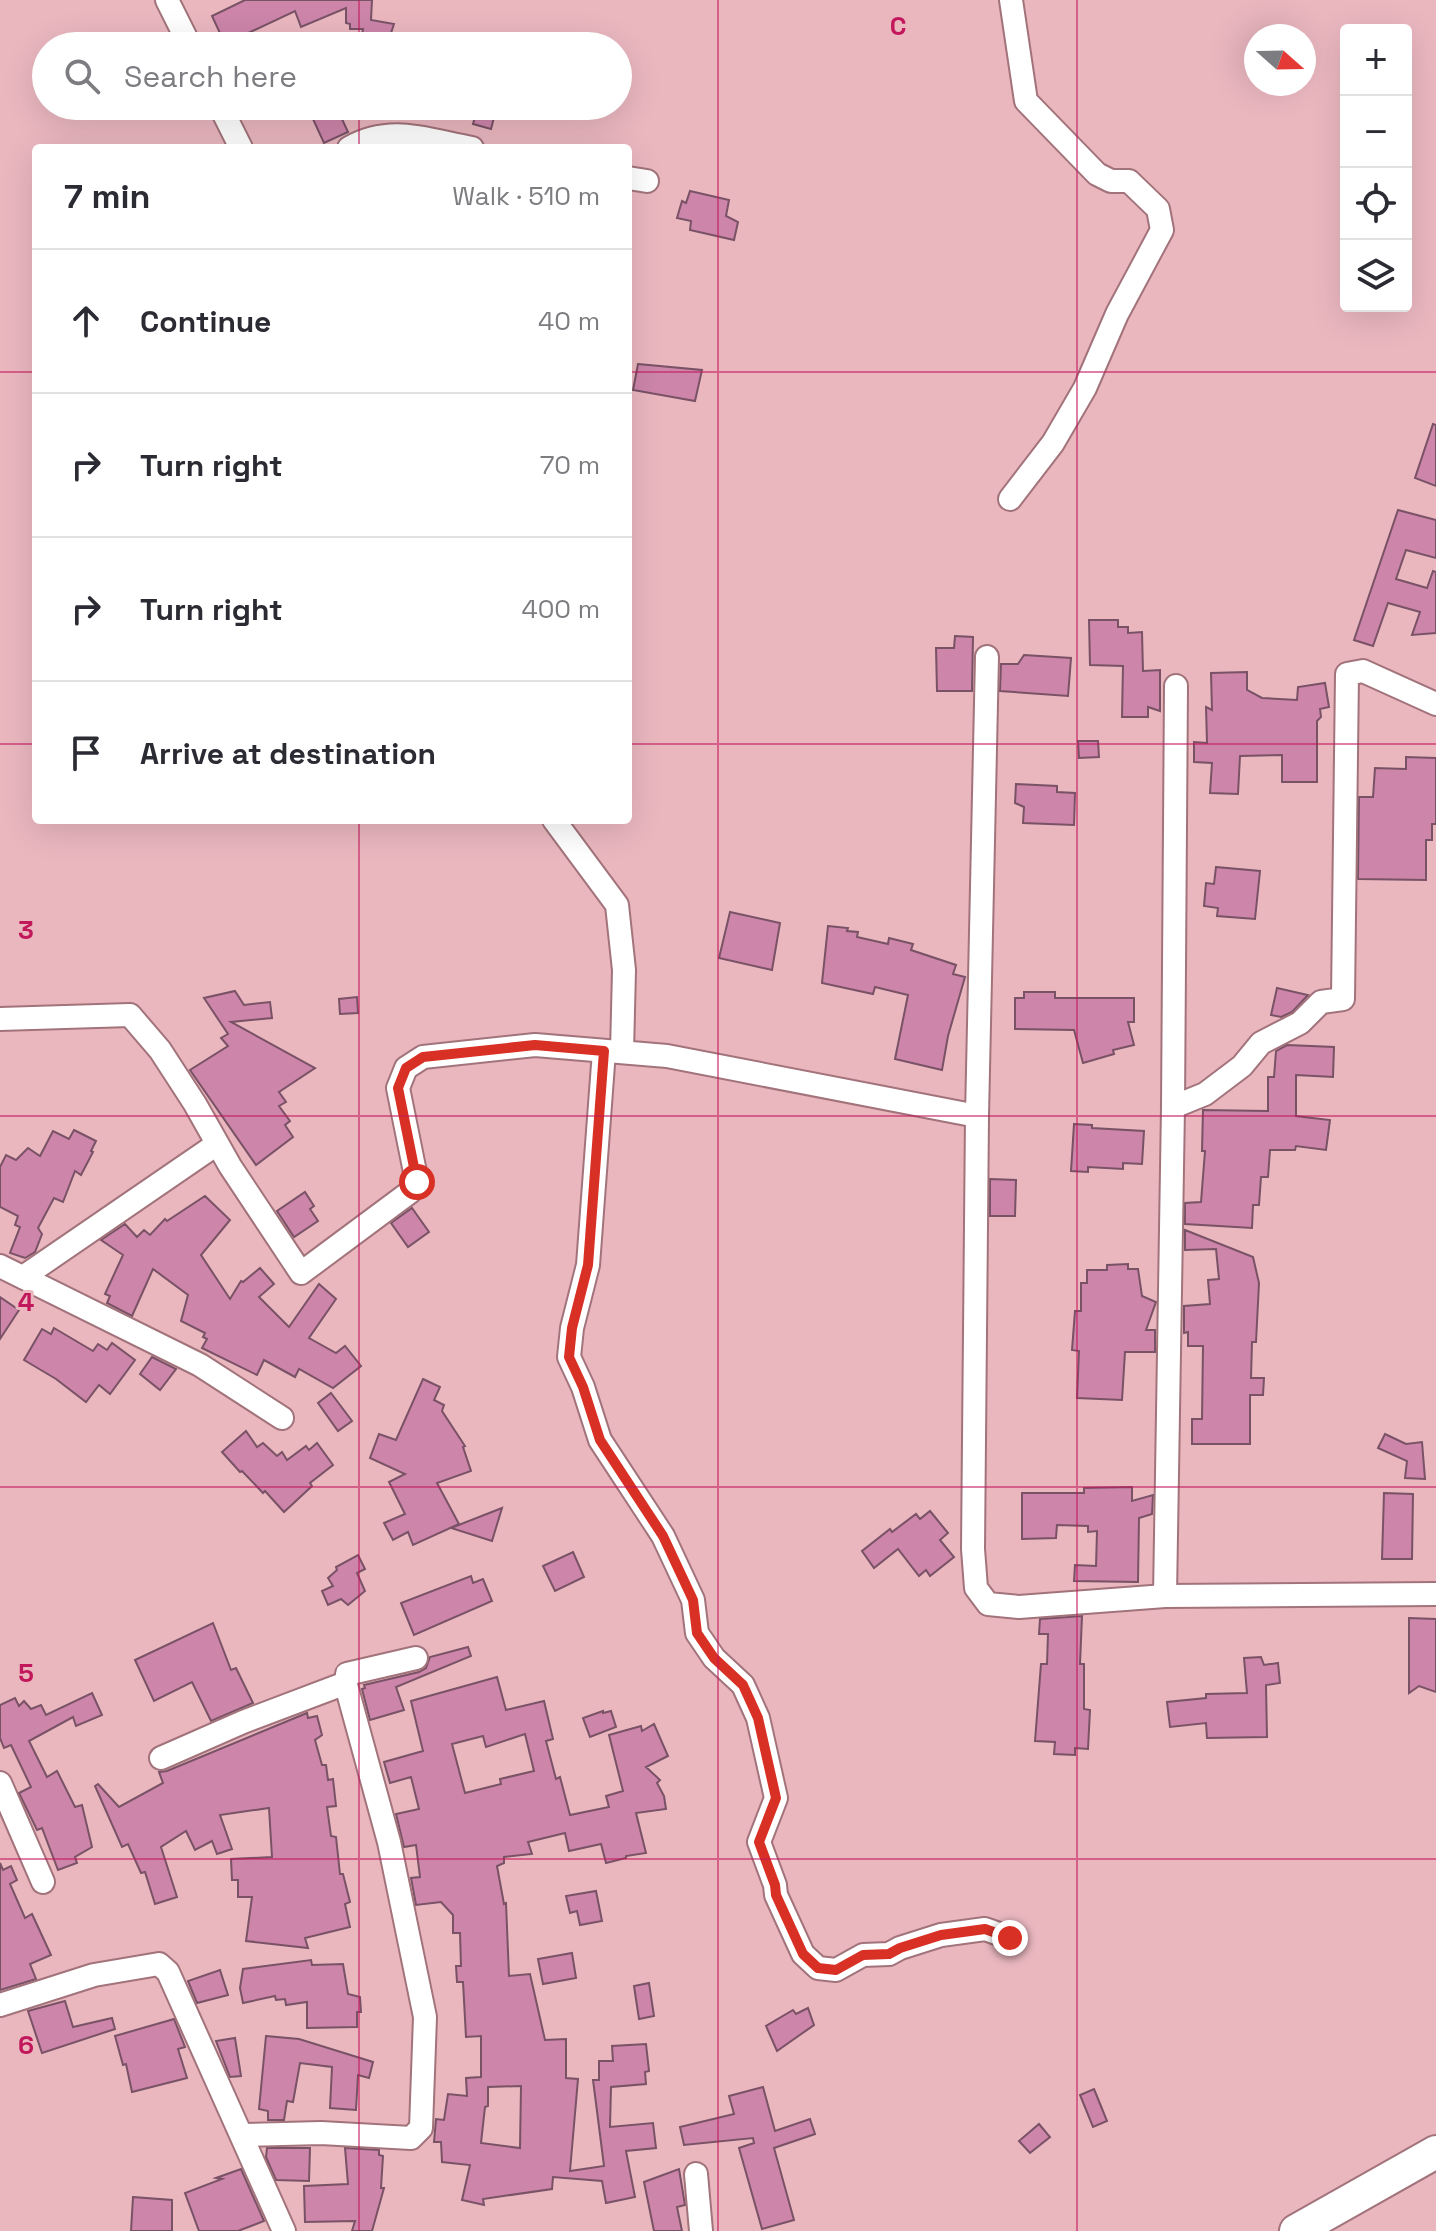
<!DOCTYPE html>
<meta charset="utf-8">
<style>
:root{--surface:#fff;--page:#f7f7f7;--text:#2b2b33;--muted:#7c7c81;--line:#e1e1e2}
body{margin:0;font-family:"Space Grotesk",sans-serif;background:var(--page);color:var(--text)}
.controls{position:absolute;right:24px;top:24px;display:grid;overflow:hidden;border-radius:8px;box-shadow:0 8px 32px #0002}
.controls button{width:72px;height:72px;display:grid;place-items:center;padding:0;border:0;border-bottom:2px solid var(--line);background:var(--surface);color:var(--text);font:40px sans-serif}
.compass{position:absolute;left:1244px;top:24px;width:72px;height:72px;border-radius:50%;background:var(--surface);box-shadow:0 8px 32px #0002;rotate:110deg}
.stop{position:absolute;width:24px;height:24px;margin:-18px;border:6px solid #d93025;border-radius:50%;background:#fff}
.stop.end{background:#d93025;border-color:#fff;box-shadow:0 2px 8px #0008}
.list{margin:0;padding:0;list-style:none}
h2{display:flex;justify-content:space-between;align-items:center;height:104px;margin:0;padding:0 32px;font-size:34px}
h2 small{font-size:26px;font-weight:400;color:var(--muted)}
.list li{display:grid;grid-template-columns:52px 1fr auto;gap:24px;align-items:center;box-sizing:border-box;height:144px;padding:0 32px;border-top:2px solid var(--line)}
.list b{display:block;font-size:30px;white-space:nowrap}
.list em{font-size:26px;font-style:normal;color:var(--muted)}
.icon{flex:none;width:44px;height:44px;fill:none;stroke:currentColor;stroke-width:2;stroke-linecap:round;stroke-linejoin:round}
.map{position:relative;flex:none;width:1436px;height:2231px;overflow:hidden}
.search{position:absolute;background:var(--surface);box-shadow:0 8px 32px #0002;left:32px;top:32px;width:600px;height:88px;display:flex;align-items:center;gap:20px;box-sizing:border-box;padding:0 28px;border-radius:44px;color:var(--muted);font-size:30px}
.panel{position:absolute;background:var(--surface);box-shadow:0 8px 32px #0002;left:32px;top:144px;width:600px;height:680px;border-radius:8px}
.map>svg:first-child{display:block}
.building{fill:#cd85aa;stroke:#795266;stroke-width:2;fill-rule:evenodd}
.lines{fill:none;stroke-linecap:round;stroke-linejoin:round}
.street-casing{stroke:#a2737b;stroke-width:26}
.secondary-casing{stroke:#a2737b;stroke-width:36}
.street{stroke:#fff;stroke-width:22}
.secondary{stroke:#fff;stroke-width:32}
.route{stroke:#d93025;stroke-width:10}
.grid{fill:none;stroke:#c2185b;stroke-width:2;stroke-opacity:0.55}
.grid-label{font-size:26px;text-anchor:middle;font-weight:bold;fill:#c2185b;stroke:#eab7bf;stroke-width:6;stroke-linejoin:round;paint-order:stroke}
</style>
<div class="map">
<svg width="1436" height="2231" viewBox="0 0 1436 2231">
<rect width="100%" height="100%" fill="#eab7bf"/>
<g class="building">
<polygon points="245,0 372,0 371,20 394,24 391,33 422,46 360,46 363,29 350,29 350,24 346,23 346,8 301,27 295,11 225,44 212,16"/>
<polygon points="307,106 336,106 348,132 324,143"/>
<polygon points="478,106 497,106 491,129 473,124"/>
<polygon points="690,191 729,200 726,216 738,222 734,240 690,230 691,221 677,218 682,201 686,203"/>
<polygon points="638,364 702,370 695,401 633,390"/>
<polygon points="1433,424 1436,425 1436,486 1415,478"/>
<polygon points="1398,510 1436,520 1436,558 1406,550 1396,579 1427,588 1433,571 1436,572 1436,633 1412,635 1420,612 1388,603 1373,646 1354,640"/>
<polygon points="1089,620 1118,620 1118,627 1128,627 1128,633 1142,632 1143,671 1160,670 1160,711 1148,707 1148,717 1122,717 1123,666 1090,665"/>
<polygon points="955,636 973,637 972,691 937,691 936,648 954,648"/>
<polygon points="1024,655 1071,658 1068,696 1000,691 1001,664 1018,664"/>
<polygon points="1247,672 1247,690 1262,698 1297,700 1298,687 1325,683 1329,707 1320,709 1321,717 1317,721 1317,782 1282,782 1282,755 1240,756 1238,794 1210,793 1212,763 1194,762 1194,742 1207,743 1206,707 1212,710 1211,673"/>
<polygon points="1078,741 1098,741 1099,757 1079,758"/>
<polygon points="1406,757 1436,758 1436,824 1432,824 1432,840 1426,840 1426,880 1358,879 1359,797 1373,797 1375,768 1406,769"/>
<polygon points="1016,784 1057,786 1057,792 1075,793 1074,825 1023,823 1024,807 1015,803"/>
<polygon points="1216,867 1260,871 1255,919 1217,916 1218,908 1204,906 1206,883 1214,884"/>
<polygon points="730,912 780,923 772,970 719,958"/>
<polygon points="828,926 848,928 847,931 858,932 857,937 888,944 889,938 913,944 911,950 956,965 953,974 965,977 948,1036 942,1070 895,1059 908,995 875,987 873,994 822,983"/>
<polygon points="1277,988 1308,995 1292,1012 1281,1017 1271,1015"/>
<polygon points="235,991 244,1005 270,1002 272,1018 231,1022 315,1068 279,1092 286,1102 279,1106 290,1121 285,1125 293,1137 256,1165 190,1070 228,1046 221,1038 228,1034 204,998"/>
<polygon points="1024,992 1055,992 1055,998 1134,998 1134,1022 1128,1022 1134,1045 1113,1050 1114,1054 1083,1063 1074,1030 1015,1029 1015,998 1024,998"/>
<polygon points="357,997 358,1013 340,1014 339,999"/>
<polygon points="1287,1045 1334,1047 1333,1077 1296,1075 1296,1116 1330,1120 1326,1150 1296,1146 1295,1150 1270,1150 1268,1177 1261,1177 1259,1205 1253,1205 1252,1228 1185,1224 1185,1203 1201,1202 1205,1151 1202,1151 1203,1110 1268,1111 1268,1077 1274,1077 1276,1051"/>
<polygon points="1074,1124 1092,1125 1092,1128 1144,1131 1142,1164 1123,1163 1123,1169 1088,1167 1088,1172 1071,1171"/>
<polygon points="74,1130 96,1141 91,1151 93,1152 81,1175 75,1171 63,1202 54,1198 38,1228 42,1234 35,1252 25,1258 10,1253 20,1227 15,1225 18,1216 0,1207 0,1167 6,1155 16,1160 28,1148 40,1156 53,1131 69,1139"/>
<polygon points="990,1179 1016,1180 1015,1216 990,1216"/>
<polygon points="305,1192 314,1206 310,1209 318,1221 294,1237 277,1211"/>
<polygon points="205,1196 230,1220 201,1255 230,1299 241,1281 243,1282 260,1268 274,1284 259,1297 289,1327 319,1284 336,1299 309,1338 336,1353 345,1346 361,1366 333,1388 299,1369 295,1377 264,1360 257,1375 202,1348 207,1339 203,1337 205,1333 181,1321 188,1295 153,1269 132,1316 107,1303 110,1296 105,1294 123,1255 101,1240 125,1224 137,1237 144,1230 150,1235 165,1219 167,1221"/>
<polygon points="412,1208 429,1232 408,1247 391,1223"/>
<polygon points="1185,1230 1253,1257 1259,1283 1256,1342 1252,1342 1251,1378 1264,1378 1263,1395 1250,1395 1250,1444 1192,1444 1192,1419 1202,1419 1203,1346 1188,1346 1188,1332 1184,1333 1184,1306 1210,1304 1208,1280 1219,1279 1216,1249 1185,1250"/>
<polygon points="1128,1264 1128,1269 1138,1269 1142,1296 1156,1302 1146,1330 1155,1330 1155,1352 1125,1352 1122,1400 1077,1398 1079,1351 1072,1350 1075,1311 1081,1311 1081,1283 1087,1283 1087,1270 1107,1270 1107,1265"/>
<polygon points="0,1297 19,1310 0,1339"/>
<polygon points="54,1328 93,1351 98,1344 107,1350 112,1343 135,1360 110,1394 99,1385 86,1402 56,1379 24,1360 42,1329 51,1334"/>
<polygon points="152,1357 176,1369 160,1390 140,1374"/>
<polygon points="423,1379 440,1387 434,1400 444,1405 442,1411 465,1446 463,1447 471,1471 437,1483 459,1524 413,1545 408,1532 393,1540 384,1523 405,1514 389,1482 405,1474 370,1458 379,1434 396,1440"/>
<polygon points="331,1393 352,1421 338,1431 318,1403"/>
<polygon points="246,1431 257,1447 263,1443 277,1456 282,1452 287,1460 306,1446 309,1450 317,1443 333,1465 310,1483 312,1486 284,1512 265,1491 263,1493 242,1471 240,1472 222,1452"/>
<polygon points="1385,1434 1406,1444 1422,1442 1425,1479 1405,1478 1407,1461 1378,1448"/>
<polygon points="1132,1487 1132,1501 1153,1495 1152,1514 1139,1518 1138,1582 1074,1581 1075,1565 1096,1566 1097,1531 1088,1532 1088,1526 1057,1525 1056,1538 1022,1539 1022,1493 1084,1493 1084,1488"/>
<polygon points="1384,1493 1413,1494 1412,1559 1382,1559"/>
<polygon points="502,1508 492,1541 451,1528"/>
<polygon points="930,1511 948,1533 940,1540 954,1557 930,1576 926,1570 919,1576 898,1549 874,1568 862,1551 890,1529 892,1532 916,1514 920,1519"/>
<polygon points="573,1552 584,1577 555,1591 543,1566"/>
<polygon points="358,1555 365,1569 357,1573 365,1591 348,1605 341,1599 328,1605 322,1591 333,1586 328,1578 337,1570 336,1567"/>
<polygon points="471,1576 473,1583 483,1579 492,1601 414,1635 401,1603"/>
<polygon points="1082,1616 1080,1664 1084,1664 1084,1709 1090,1710 1088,1749 1075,1748 1075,1755 1054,1754 1055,1742 1035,1741 1041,1664 1047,1664 1048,1634 1039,1634 1040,1619"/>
<polygon points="1409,1618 1436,1619 1436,1692 1419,1686 1409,1693"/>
<polygon points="213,1623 231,1670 236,1668 253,1703 211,1721 192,1682 154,1701 135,1660"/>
<polygon points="468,1647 471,1656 396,1687 404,1710 370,1720 362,1689 365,1688 364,1685 419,1672 426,1668 430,1657"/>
<polygon points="1261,1657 1264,1665 1278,1663 1280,1683 1266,1685 1267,1737 1207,1738 1206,1723 1170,1727 1167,1702 1206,1698 1206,1694 1247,1693 1244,1658"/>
<path d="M497 1677 506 1710 544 1701 553 1739 546 1741 556 1779 560 1777 570 1815 609 1807 606 1796 623 1791 609 1735 641 1726 642 1731 654 1724 668 1756 646 1767 660 1780 657 1783 664 1796 666 1809 636 1813 646 1853 626 1856V1858L606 1863 601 1844 569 1851 565 1833 528 1842 532 1854 504 1857V1863L497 1866 504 1904 506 1903 509 1976 530 1974 545 2040 566 2039V2078L578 2079 570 2171 604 2166 593 2080H599V2061H613L612 2046 646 2044 649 2071 645 2072 646 2084 611 2087 610 2127 653 2123 656 2148 626 2151 635 2197 606 2203 602 2181 553 2177 552 2189 483 2199 484 2205 462 2200 470 2165 442 2162 441 2142H434L436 2119 444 2120 448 2094 467 2096 466 2078 481 2077V2036L466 2037 463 1982H457L456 1966H461L460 1933H453V1915L441 1902 416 1905 411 1878 420 1877 416 1845 404 1847 396 1814 419 1809 411 1777 390 1783 384 1762 423 1751 411 1701ZM525 1734 534 1771 500 1779 501 1784 465 1793 452 1744 483 1736 486 1747ZM521 2086 520 2148 481 2143 485 2107 488 2106V2087Z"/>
<polygon points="92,1693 102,1715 76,1726 73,1717 29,1741 47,1777 57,1771 75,1807 82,1805 92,1847 75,1857 77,1863 58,1870 42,1828 37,1830 19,1793 31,1787 11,1745 4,1748 0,1738 0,1705 15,1698 19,1706 24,1701 31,1709 41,1705 46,1715"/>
<polygon points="603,1711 603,1713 611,1711 616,1727 590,1737 583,1718"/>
<polygon points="307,1713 308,1718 317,1716 322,1735 315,1740 322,1765 326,1765 328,1780 333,1779 336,1806 327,1807 331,1836 336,1837 340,1874 343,1874 350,1902 345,1904 350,1927 305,1938 308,1948 246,1941 252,1897 238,1897 238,1880 232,1880 231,1859 272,1857 269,1808 220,1815 232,1849 217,1854 212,1841 195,1850 186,1831 161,1847 177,1897 155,1904 145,1872 141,1873 128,1844 122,1847 95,1786 98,1784 119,1807 163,1783 159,1772 167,1771"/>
<polygon points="0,1863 3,1870 11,1866 17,1880 10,1884 25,1918 32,1914 51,1955 30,1964 36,1979 0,1990"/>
<polygon points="596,1891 602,1921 580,1925 577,1911 570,1913 566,1896"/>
<polygon points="572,1953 576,1978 543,1984 538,1959"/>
<polygon points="311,1960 312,1965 343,1964 348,1994 360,1997 361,2012 357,2012 357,2027 307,2028 307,2002 286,2005 285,1999 276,2000 275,1996 243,2003 240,1988 243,1969"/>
<polygon points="220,1970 228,1995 197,2003 188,1981"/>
<polygon points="649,1983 654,2016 639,2019 634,1986"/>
<polygon points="65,2001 73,2027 112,2018 115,2029 42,2053 28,2011"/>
<polygon points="808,2008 814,2025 777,2051 766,2026 793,2010 796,2014"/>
<polygon points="174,2019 185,2047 178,2049 187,2078 132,2092 126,2064 123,2065 115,2036"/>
<polygon points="266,2036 299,2039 373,2062 369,2078 358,2075 356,2110 330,2108 332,2067 300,2063 293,2102 287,2101 284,2120 268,2120 268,2111 259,2109"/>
<polygon points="235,2038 241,2076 230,2077 216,2041"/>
<polygon points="763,2087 775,2131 810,2119 815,2134 774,2148 794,2220 762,2229 739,2148 754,2143 753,2138 684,2145 680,2127 734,2114 729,2096"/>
<polygon points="1094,2089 1107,2121 1093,2127 1080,2095"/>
<polygon points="1039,2124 1050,2137 1030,2153 1019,2141"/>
<polygon points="267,2148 310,2148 309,2181 276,2180 266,2157"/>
<polygon points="345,2148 379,2150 379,2155 383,2156 381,2188 384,2188 372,2231 352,2231 355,2221 305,2222 304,2186 348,2184"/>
<polygon points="241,2169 264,2221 238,2231 199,2231 185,2193 222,2179 216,2178"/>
<polygon points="679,2169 685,2205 677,2207 682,2231 654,2231 644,2182"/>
<polygon points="133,2197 172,2200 172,2231 131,2231"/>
</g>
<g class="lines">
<defs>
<g id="street">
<polyline points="167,0 190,46"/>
<polyline points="220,106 241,148"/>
<path d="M349 148C391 124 427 140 472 148"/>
<polyline points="628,178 647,181"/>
<polyline points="1010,499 1053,443 1085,388 1117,314 1162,230 1158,209 1129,181 1111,181 1097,174 1026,101 1011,0"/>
<polyline points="987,657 977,1116 973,1549 976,1588 988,1604 1019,1607 1165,1596 1436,1594"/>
<polyline points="554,820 617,905 624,970 622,1052"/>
<polyline points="0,1019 130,1015 160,1050 195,1104 230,1166 301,1273 410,1192 417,1182 398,1088 406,1068 423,1057 535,1045 667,1056 977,1116"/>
<polyline points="604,1051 588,1265 572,1328 569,1357 583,1387 600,1440 663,1536 693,1600 697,1633 714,1658 743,1685 758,1718 776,1798 759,1842 775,1885 776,1895 803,1954 818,1968 836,1970 863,1955 889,1954 900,1948 941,1935 985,1929 1010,1938"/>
<polyline points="1173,1107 1205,1094 1242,1066 1261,1043 1300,1023 1321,1002 1343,999 1347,674 1363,671 1436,704"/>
<polyline points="0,1266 200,1365 282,1418"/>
<polyline points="23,1277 217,1144"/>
<polyline points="1165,1596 1173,1107 1176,686"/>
<polyline points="161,1758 243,1722 346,1683"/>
<polyline points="0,1783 43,1882"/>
<polyline points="0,2005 94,1975 159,1964 168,1972 284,2231"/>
<polyline points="242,2135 321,2133 411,2138 421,2128 425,2017 389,1842 346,1685 347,1674 416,1658"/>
<polyline points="696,2174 701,2231"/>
</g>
<polyline id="secondary" points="1296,2231 1436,2152"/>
</defs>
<use href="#street" class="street-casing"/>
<use href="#secondary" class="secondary-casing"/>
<use href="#street" class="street"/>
<use href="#secondary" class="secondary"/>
</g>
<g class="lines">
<polyline class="route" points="417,1182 398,1088 406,1068 423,1057 535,1045 604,1051 588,1265 572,1328 569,1357 583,1387 600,1440 663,1536 693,1600 697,1633 714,1658 743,1685 758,1718 776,1798 759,1842 775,1885 776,1895 803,1954 818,1968 836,1970 863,1955 889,1954 900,1948 941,1935 985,1929 1010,1938"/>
</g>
<path class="grid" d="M359 0V46M718 0V2231M1077 0V2231M359 106V148M0 372H36M628 372H1436M0 744H36M628 744H1436M359 820V2231M0 1116H1436M0 1487H1436M0 1859H1436"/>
<g class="grid-label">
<text x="898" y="35">C</text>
<text x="26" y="939">3</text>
<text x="26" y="1311">4</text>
<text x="26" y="1682">5</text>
<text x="26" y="2054">6</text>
</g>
</svg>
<div class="controls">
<button>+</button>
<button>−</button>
<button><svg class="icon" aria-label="locate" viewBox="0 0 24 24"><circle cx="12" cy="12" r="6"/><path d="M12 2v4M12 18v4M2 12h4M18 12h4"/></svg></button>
<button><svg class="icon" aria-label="layers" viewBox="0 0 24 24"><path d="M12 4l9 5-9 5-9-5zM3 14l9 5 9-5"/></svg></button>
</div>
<svg class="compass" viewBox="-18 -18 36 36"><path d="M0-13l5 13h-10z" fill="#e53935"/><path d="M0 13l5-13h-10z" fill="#7c7c81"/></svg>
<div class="stop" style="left:417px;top:1182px"></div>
<div class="stop end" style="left:1010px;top:1938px"></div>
<div class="search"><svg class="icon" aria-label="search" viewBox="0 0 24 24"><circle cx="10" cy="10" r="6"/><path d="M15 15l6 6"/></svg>Search here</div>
<section class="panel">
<h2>7 min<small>Walk · 510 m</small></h2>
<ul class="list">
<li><svg class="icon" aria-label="ahead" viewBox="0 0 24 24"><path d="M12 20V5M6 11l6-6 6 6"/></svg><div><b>Continue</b></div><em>40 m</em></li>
<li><svg class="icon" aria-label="right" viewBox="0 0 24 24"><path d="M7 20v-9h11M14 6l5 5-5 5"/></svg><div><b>Turn right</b></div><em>70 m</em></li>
<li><svg class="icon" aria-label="right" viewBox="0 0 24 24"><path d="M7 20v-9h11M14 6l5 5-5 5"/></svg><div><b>Turn right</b></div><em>400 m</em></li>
<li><svg class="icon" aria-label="arrive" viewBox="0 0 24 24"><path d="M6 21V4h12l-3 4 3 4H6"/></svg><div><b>Arrive at destination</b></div></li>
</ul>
</section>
</div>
